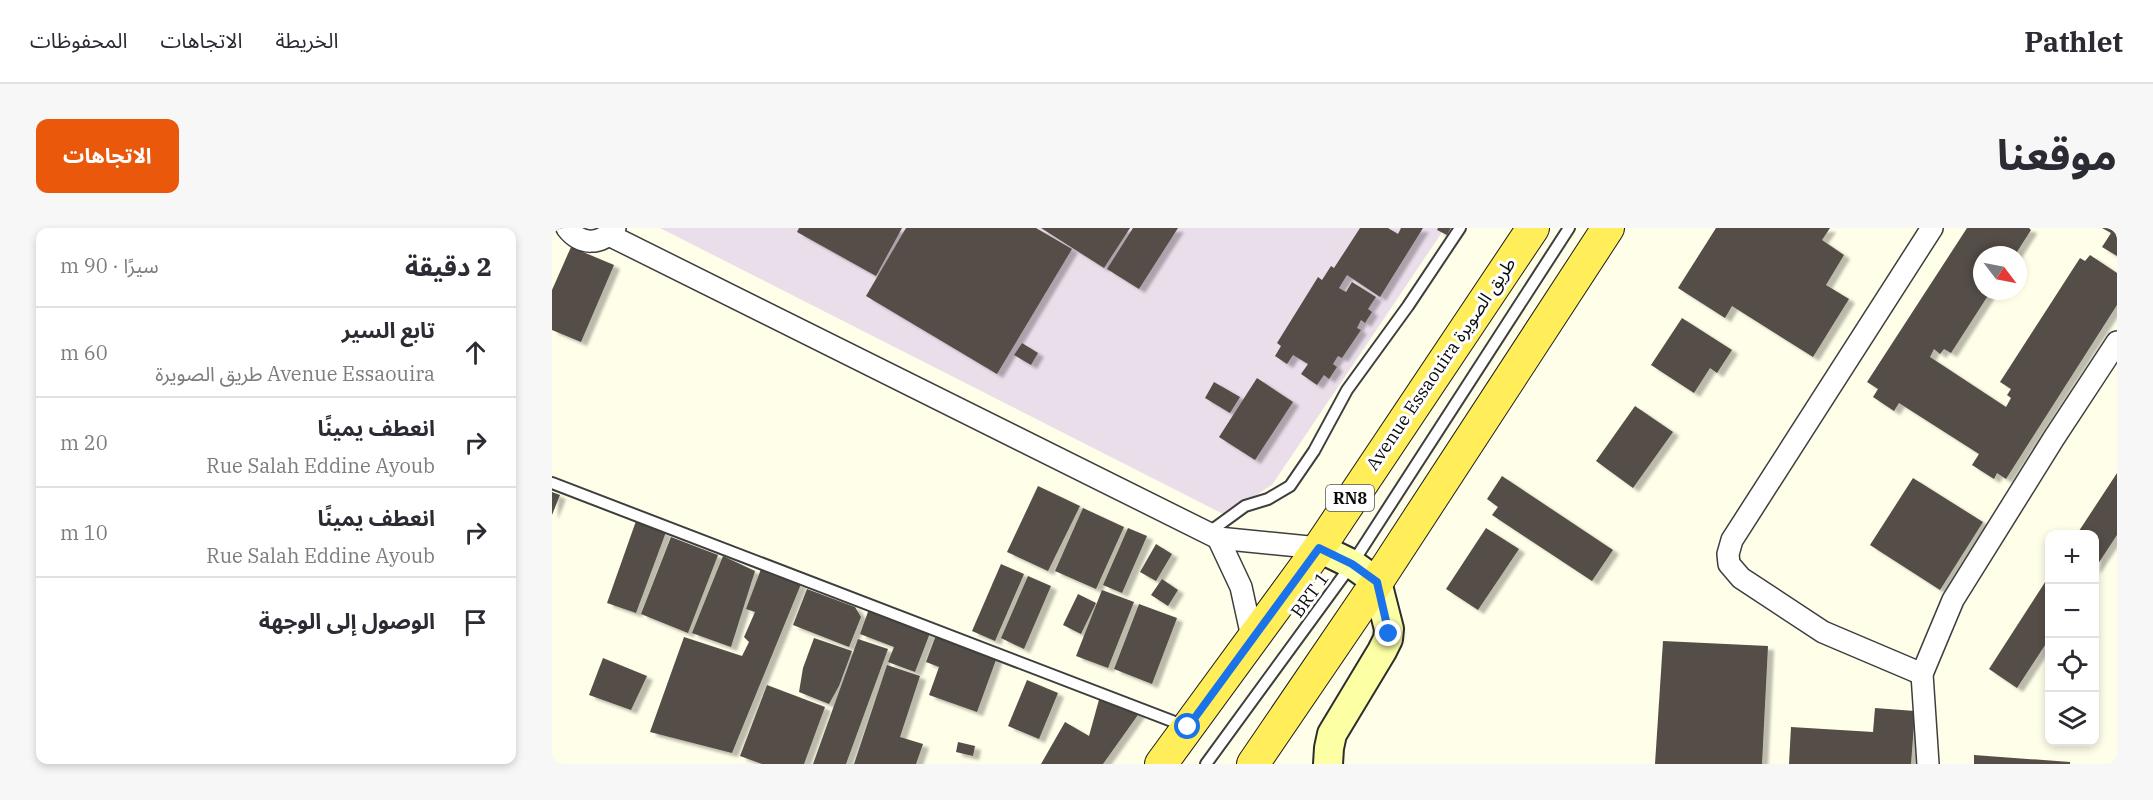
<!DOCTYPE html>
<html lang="ar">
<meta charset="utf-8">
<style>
:root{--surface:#fff;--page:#f7f7f7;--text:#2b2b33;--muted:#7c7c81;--line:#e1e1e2;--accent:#ea580c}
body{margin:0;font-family:"IBM Plex Serif","Noto Sans Arabic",serif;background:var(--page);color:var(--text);direction:rtl}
.controls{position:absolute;right:18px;bottom:18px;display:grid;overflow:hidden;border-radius:12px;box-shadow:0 3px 9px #0003}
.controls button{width:54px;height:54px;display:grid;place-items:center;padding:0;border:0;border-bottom:2px solid var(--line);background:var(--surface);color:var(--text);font:30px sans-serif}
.compass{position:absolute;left:1421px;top:18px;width:54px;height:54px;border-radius:50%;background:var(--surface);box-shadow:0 3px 9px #0003;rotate:122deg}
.stop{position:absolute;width:18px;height:18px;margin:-14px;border:4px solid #1a73e8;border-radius:50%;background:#fff}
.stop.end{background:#1a73e8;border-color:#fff;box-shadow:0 2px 6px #0008}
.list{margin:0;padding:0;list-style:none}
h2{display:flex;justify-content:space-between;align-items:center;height:78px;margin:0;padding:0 24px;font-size:26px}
h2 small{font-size:20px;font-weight:400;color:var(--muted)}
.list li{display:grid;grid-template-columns:39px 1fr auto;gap:18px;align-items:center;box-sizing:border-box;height:90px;padding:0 24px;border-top:2px solid var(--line)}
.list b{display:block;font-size:22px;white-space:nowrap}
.list p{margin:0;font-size:20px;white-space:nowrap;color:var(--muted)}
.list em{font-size:20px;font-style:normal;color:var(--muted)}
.icon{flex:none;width:33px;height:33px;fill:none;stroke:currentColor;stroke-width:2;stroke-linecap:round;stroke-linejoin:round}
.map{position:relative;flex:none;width:1565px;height:536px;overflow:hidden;direction:ltr;border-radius:12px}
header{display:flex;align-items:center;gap:36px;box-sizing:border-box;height:84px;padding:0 30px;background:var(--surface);border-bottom:2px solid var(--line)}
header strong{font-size:28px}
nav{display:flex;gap:33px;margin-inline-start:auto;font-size:21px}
.intro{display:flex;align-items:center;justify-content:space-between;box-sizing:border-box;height:144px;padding:0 36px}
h1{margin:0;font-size:42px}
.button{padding:15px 27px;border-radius:12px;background:var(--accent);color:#fff;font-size:21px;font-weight:700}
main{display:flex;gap:36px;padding:0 36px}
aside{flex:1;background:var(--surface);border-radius:12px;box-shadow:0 3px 9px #0003}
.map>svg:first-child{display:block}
.industrial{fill:#ebdeeb}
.building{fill:#544e47;filter:url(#shadow)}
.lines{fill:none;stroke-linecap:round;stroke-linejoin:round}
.lane-casing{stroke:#3e3e3e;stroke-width:14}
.street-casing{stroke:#3e3e3e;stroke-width:24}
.secondary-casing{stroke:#2d2d2d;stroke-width:32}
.primary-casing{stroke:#1c1c1c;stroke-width:34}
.lane{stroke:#fff;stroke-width:10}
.street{stroke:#fff;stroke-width:21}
.secondary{stroke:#fcffa4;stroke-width:28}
.primary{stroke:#ffee59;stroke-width:32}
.route{stroke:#1a73e8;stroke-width:8}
.labels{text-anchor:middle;stroke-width:6;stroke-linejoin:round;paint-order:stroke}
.shield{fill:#fff;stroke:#545454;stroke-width:1.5}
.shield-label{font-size:16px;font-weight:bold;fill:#0b0b0b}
.street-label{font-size:18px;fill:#0b0b0b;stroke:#fff}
</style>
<header>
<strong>Pathlet</strong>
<nav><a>الخريطة</a><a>الاتجاهات</a><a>المحفوظات</a></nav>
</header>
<div class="intro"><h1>موقعنا</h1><a class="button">الاتجاهات</a></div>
<main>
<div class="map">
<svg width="1565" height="536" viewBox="0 0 1565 536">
<defs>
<filter id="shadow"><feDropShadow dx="6" dy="4" stdDeviation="1.5" flood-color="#0004"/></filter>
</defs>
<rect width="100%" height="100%" fill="#fffee9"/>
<polygon class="industrial" points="108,0 893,0 720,257 673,287"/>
<g class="building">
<polygon points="247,0 350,0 324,48 245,4"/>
<polygon points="354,0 484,0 520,21 445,146 314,68"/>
<polygon points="489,0 578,0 552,40"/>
<polygon points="581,0 626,0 587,61 555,41"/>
<polygon points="808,0 836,0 846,6 849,0 871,0 828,69 795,47 787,60 794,64 800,54 824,69 816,81 820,84 813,95 809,92 805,100 809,102 790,130 786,128 781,136 785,139 777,151 772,147 765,157 749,146 756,136 741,127 735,136 723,128 729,118 725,115 766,49 770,52 779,38 782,40"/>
<polygon points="886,0 899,0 895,7 885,2"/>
<polygon points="1164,0 1278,0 1270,12 1292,27 1274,57 1297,71 1261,129 1180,78 1173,90 1126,60"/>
<polygon points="1415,0 1477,0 1479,2 1463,27 1430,27 1430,63 1439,63 1399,125 1392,121 1388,126 1382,121 1378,129 1454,179 1459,170 1455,167 1459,161 1448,154 1528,30 1533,33 1538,27 1565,45 1565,77 1454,251 1445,245 1442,251 1420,237 1427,226 1347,175 1342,183 1321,169 1326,161 1315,154"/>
<polygon points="1550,0 1565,0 1565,28 1550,19 1559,5"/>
<polygon points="19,19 62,37 29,114 0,102 0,62"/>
<polygon points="1130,90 1180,122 1165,145 1158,140 1142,165 1099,137"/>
<polygon points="470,115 486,125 479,137 462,127"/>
<polygon points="705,150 741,174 703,232 667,209"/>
<polygon points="662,154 688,169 678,185 653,170"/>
<polygon points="1083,178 1121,204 1081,260 1044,233"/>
<polygon points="1565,245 1565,307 1542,342 1542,307 1525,306"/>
<polygon points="950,248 1061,322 1040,353 940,287 946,279 935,271"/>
<polygon points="1361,250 1431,294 1388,362 1318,317"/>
<polygon points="486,258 528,278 496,343 455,324"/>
<polygon points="0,264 8,267 0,287"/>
<polygon points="531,280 572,299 544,361 503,343"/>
<polygon points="84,293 114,304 84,385 55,375"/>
<polygon points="576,300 595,308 570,365 551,357"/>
<polygon points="934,300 967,321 926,382 894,361"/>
<polygon points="119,309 166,327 136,405 89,386"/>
<polygon points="604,316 620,326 604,353 588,344"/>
<polygon points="171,328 203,343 179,419 140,405"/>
<polygon points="449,336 472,346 443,413 420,403"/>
<polygon points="209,341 249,356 180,525 98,504 132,409 190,428 197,414 192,409 203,384 194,381"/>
<polygon points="476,348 499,358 472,421 449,410"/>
<polygon points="1497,348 1497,411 1465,460 1437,441"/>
<polygon points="610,351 626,362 616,378 599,367"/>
<polygon points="255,361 303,379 309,389 297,419 241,397"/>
<polygon points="550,362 582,374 556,440 524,428"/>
<polygon points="526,366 544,375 529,406 511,397"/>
<polygon points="587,376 625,390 600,456 562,441"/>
<polygon points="317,381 378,405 363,444 336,434 342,419 308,406"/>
<polygon points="384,407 445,429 425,484 377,467 387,439 374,434"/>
<polygon points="262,410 300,423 287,458 277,476 247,464 251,440"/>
<polygon points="306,411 336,421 294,536 261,536"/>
<polygon points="1111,413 1216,418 1210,536 1103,536"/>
<polygon points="51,430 95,448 79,482 37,467"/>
<polygon points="335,437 368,448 348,509 371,516 364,536 302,536"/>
<polygon points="475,452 506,465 487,511 456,498"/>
<polygon points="215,457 273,479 252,536 210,536 188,528"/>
<polygon points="548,468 588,484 551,536 489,536 513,494 537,508"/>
<polygon points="1323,480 1363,483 1359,536 1237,536 1239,499 1321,504"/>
<polygon points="406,514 423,518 421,528 404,524"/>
<polygon points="1422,527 1518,534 1518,536 1422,536"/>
</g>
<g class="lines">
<defs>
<g id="lane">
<polyline points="0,255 633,498"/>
<polyline points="656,305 693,278 716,271 738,258 762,223 795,162 856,78 908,0"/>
<polyline points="654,536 800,336 1017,0"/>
</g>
<g id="street">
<path d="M15 0C29 18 49 17 63 0"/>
<polyline points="57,7 666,310 767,320"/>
<polyline points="666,310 689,359 700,409"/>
<polyline points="1370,446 1271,404 1189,350 1177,336 1176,326 1180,312 1380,0"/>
<polyline points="1376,536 1370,446 1401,372 1502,210 1565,114"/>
</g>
<polyline id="secondary" points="767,320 800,336 825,354 837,401 836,411 830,423 780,506 777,520 776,536"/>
<g id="primary">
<polyline points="609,536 767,320 981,0"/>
<polyline points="701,536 825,354 1056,0"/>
</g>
</defs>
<use href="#lane" class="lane-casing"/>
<use href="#street" class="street-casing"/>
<use href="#secondary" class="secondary-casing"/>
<use href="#primary" class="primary-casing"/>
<use href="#lane" class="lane"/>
<use href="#street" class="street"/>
<use href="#secondary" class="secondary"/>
<use href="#primary" class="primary"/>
</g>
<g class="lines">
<polyline class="route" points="636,499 767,320 800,336 825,354 837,406"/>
</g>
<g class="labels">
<rect class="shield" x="774" y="257" width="48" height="26" rx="4.5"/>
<g class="shield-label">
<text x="798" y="276">RN8</text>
</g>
<g class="street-label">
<text transform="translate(889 136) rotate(-56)" y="6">Avenue Essaouira طريق الصويرة</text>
<text transform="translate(758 367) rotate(-54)" y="6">BRT 1</text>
</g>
</g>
</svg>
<div class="controls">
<button>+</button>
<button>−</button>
<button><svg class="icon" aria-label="locate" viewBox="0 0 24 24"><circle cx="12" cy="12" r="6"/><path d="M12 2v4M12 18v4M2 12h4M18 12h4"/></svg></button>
<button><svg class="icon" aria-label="layers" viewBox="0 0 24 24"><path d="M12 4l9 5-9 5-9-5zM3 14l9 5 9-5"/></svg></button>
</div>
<svg class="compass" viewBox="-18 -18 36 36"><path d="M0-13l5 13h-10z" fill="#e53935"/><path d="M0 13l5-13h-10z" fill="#7c7c81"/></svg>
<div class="stop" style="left:636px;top:499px"></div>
<div class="stop end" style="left:837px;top:406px"></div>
</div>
<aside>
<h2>2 دقيقة<small>سيرًا · 90 m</small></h2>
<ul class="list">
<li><svg class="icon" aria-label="ahead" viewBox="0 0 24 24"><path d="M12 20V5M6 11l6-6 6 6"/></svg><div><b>تابع السير</b><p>Avenue Essaouira طريق الصويرة</p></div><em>60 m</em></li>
<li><svg class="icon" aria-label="right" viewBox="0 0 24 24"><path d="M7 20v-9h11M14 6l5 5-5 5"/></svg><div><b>انعطف يمينًا</b><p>Rue Salah Eddine Ayoub</p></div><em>20 m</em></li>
<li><svg class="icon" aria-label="right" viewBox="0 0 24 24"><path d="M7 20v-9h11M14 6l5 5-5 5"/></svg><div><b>انعطف يمينًا</b><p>Rue Salah Eddine Ayoub</p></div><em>10 m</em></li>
<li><svg class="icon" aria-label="arrive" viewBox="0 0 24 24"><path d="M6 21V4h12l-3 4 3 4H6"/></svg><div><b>الوصول إلى الوجهة</b></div></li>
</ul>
</aside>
</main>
